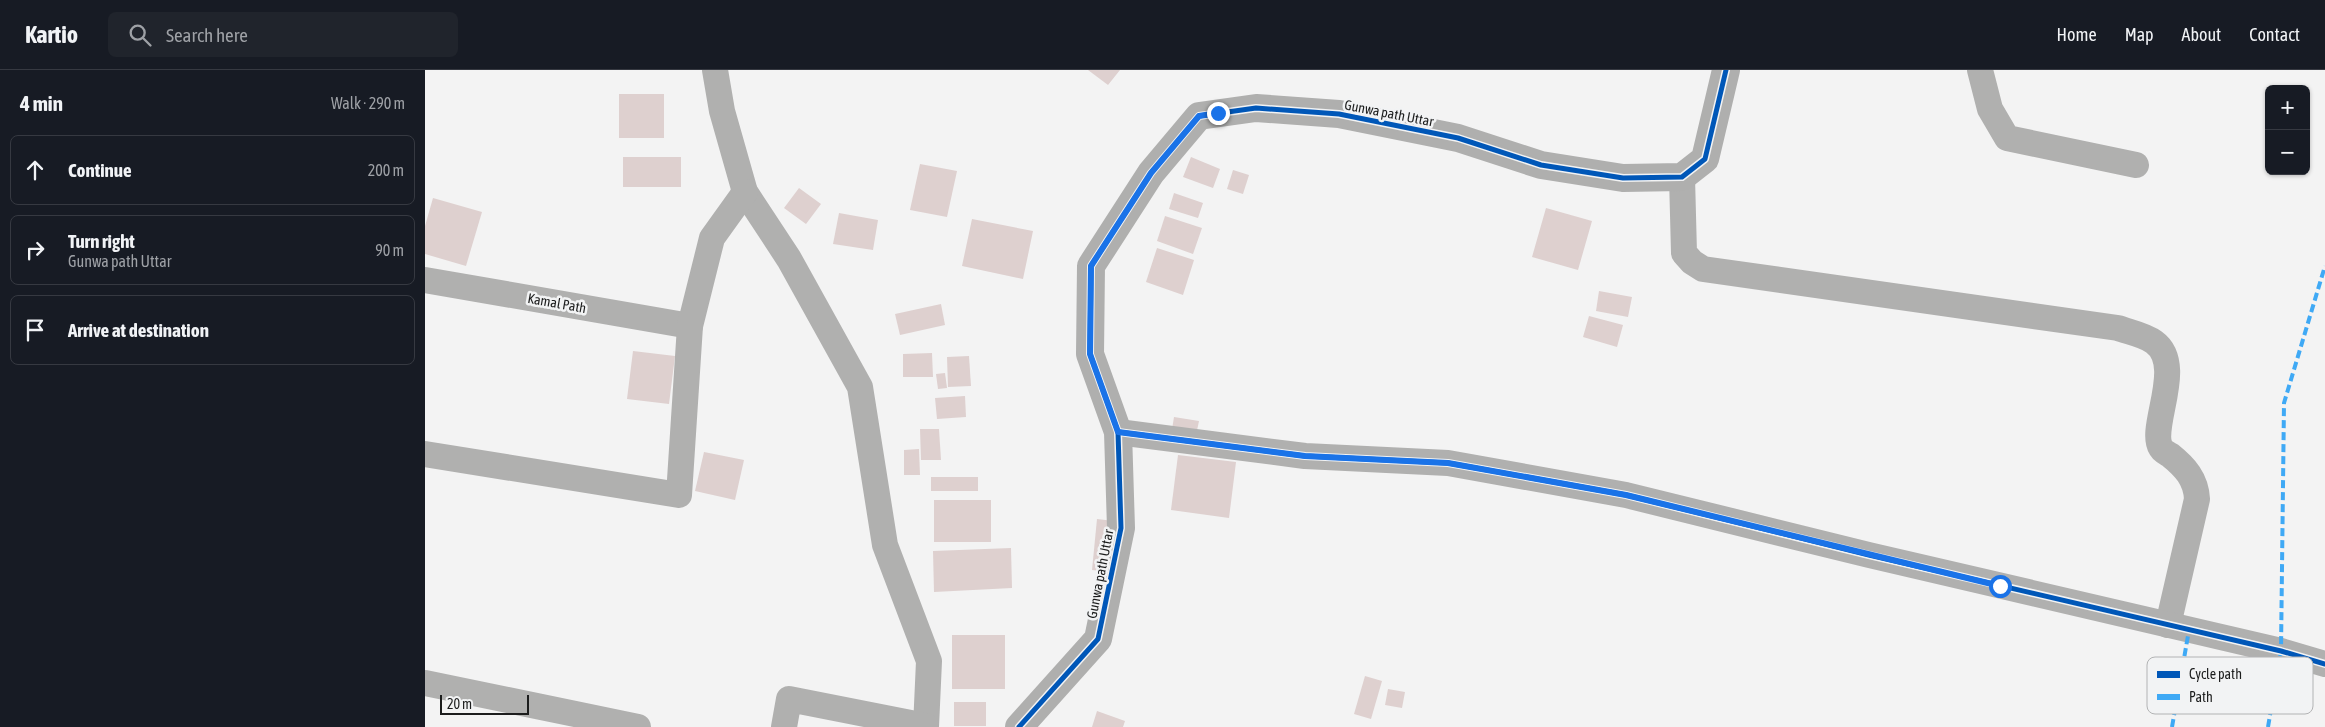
<!DOCTYPE html>
<meta charset="utf-8">
<style>
:root{--surface:#171b24;--page:#20242c;--text:#f1f3f6;--muted:#9ea1a6;--line:#363941}
body{margin:0;font-family:"Asap Condensed",sans-serif;background:var(--page);color:var(--text)}
.controls{position:absolute;right:15px;top:15px;display:grid;overflow:hidden;border-radius:8px;box-shadow:0 1px 4px #0004}
.controls button{width:45px;height:45px;display:grid;place-items:center;padding:0;border:0;border-bottom:1px solid var(--line);background:var(--surface);color:var(--text);font:25px sans-serif}
.scale{position:absolute;left:15px;bottom:12px;width:89px;box-sizing:border-box;padding-left:5px;border:2px solid #1c1d1d;border-top:0;font-size:14px;line-height:18px;white-space:nowrap;color:#1c1d1d;-webkit-text-stroke:4px #f2f3f4;paint-order:stroke}
.stop{position:absolute;width:15px;height:15px;margin:-11px;border:4px solid #1a73e8;border-radius:50%;background:#fff}
.stop.end{background:#1a73e8;border-color:#fff;box-shadow:0 1px 5px #0008}
.list{margin:0;padding:0;list-style:none}
h2{display:flex;justify-content:space-between;align-items:center;height:65px;margin:0;padding:0 20px;font-size:21px}
h2 small{font-size:16px;font-weight:400;color:var(--muted)}
.list li{display:grid;grid-template-columns:32px 1fr auto;gap:15px;align-items:center;box-sizing:border-box;height:70px;margin:0 10px 10px;padding:0 10px;border:1px solid var(--line);border-radius:8px}
.list b{display:block;font-size:19px;white-space:nowrap}
.list p{margin:0;font-size:16px;white-space:nowrap;color:var(--muted)}
.list em{font-size:16px;font-style:normal;color:var(--muted)}
.icon{flex:none;width:28px;height:28px;fill:none;stroke:currentColor;stroke-width:2;stroke-linecap:round;stroke-linejoin:round}
.map{position:relative;flex:none;width:1900px;height:657px;overflow:hidden}
header{display:flex;align-items:center;gap:30px;box-sizing:border-box;height:70px;padding:0 25px;background:var(--surface);border-bottom:1px solid var(--line)}
header strong{font-size:24px}
nav{display:flex;gap:28px;margin-inline-start:auto;font-size:18px}
.search{width:350px;height:45px;background:var(--page);display:flex;align-items:center;gap:12px;box-sizing:border-box;padding:0 18px;border-radius:8px;color:var(--muted);font-size:19px}
main{display:flex}
aside{flex:1;background:var(--surface)}
.map>svg:first-child{display:block}
.building{fill:#ded0cf}
.lines{fill:none;stroke-linecap:round;stroke-linejoin:round}
.street{stroke:#b0b0af;stroke-width:26}
.secondary{stroke:#afafae;stroke-width:28}
.quiet{stroke:#3fa9f5;stroke-width:4;stroke-dasharray:8 4;stroke-linecap:butt}
.cycleway-casing{stroke:#f2f3f4;stroke-width:8}
.cycleway{stroke:#0057b8;stroke-width:5}
.route{stroke:#1a73e8;stroke-width:6}
.labels{text-anchor:middle;stroke-width:5;stroke-linejoin:round;paint-order:stroke}
.street-label{font-size:14px;fill:#1c1d1d;stroke:#f2f3f4}
.key{fill:#f2f3f4;stroke:#b2b3b4;stroke-width:1}
.key-label{font-size:14px;fill:#1c1d1d}
</style>
<header>
<strong>Kartio</strong>
<div class="search"><svg class="icon" aria-label="search" viewBox="0 0 24 24"><circle cx="10" cy="10" r="6"/><path d="M15 15l6 6"/></svg>Search here</div>
<nav><a>Home</a><a>Map</a><a>About</a><a>Contact</a></nav>
</header>
<main>
<aside>
<h2>4 min<small>Walk · 290 m</small></h2>
<ul class="list">
<li><svg class="icon" aria-label="ahead" viewBox="0 0 24 24"><path d="M12 20V5M6 11l6-6 6 6"/></svg><div><b>Continue</b></div><em>200 m</em></li>
<li><svg class="icon" aria-label="right" viewBox="0 0 24 24"><path d="M7 20v-9h11M14 6l5 5-5 5"/></svg><div><b>Turn right</b><p>Gunwa path Uttar</p></div><em>90 m</em></li>
<li><svg class="icon" aria-label="arrive" viewBox="0 0 24 24"><path d="M6 21V4h12l-3 4 3 4H6"/></svg><div><b>Arrive at destination</b></div></li>
</ul>
</aside>
<div class="map">
<svg width="1900" height="657" viewBox="0 0 1900 657">
<rect width="100%" height="100%" fill="#f3f3f3"/>
<g class="building">
<polygon points="663,0 695,0 683,15"/>
<rect x="194" y="24" width="45" height="44"/>
<rect x="198" y="87" width="58" height="30"/>
<polygon points="766,87 795,99 788,118 758,107"/>
<polygon points="495,94 532,101 522,147 485,140"/>
<polygon points="808,100 824,105 818,124 802,119"/>
<polygon points="374,118 396,134 381,154 359,138"/>
<polygon points="749,123 778,133 773,148 744,139"/>
<polygon points="8,128 57,142 41,196 0,184 0,156"/>
<polygon points="1121,138 1167,151 1153,200 1107,187"/>
<polygon points="414,143 453,150 448,180 408,174"/>
<polygon points="740,146 777,158 768,184 732,171"/>
<polygon points="547,149 608,161 598,209 537,196"/>
<polygon points="732,178 769,190 758,225 721,212"/>
<polygon points="1174,221 1207,227 1203,247 1171,241"/>
<polygon points="516,234 520,255 475,265 470,244"/>
<polygon points="1164,246 1198,255 1192,277 1158,267"/>
<polygon points="208,281 250,286 244,334 202,329"/>
<polygon points="507,283 508,307 478,307 478,284"/>
<polygon points="544,286 546,316 523,317 522,287"/>
<polygon points="520,303 522,318 513,319 511,304"/>
<polygon points="540,326 541,347 512,349 510,328"/>
<polygon points="749,347 774,351 770,370 746,366"/>
<polygon points="495,359 514,359 516,390 496,390"/>
<polygon points="494,379 495,405 479,405 479,380"/>
<polygon points="279,382 319,390 310,430 270,421"/>
<polygon points="753,385 811,392 804,448 746,440"/>
<rect x="506" y="407" width="47" height="14"/>
<rect x="509" y="430" width="57" height="42"/>
<polygon points="672,449 689,451 683,502 667,500"/>
<polygon points="586,478 587,518 509,522 508,481"/>
<rect x="527" y="565" width="53" height="54"/>
<polygon points="940,606 957,611 946,649 929,644"/>
<polygon points="963,619 980,622 977,638 960,635"/>
<rect x="529" y="632" width="32" height="24"/>
<polygon points="672,641 700,651 698,657 667,657"/>
</g>
<g class="lines">
<g class="street">
<polyline points="290,0 297,41 320,122 364,189 435,317 460,475 504,591 501,657"/>
<polyline points="1555,0 1565,39 1582,68 1711,95"/>
<path d="M1257 107 1259 183 1267 192 1278 199 1693 258C1704 262 1720 265 1729 272 1761 295 1723 358 1736 378 1737 381 1742 383 1745 385 1760 397 1771 409 1772 429L1743 555"/>
<polyline points="0,210 265,256"/>
<polyline points="693,362 880,386 1023,393 1201,425 1444,485 1856,581 1900,594"/>
<polyline points="0,384 254,425 265,256 287,168 320,122"/>
<polyline points="0,613 213,657"/>
<polyline points="359,657 364,629 501,656"/>
</g>
<polyline class="secondary" points="594,657 673,569 696,458 693,362 665,284 666,196 726,103 774,46 831,38 914,44 1033,68 1116,95 1198,108 1257,107 1280,89 1301,0"/>
<g class="quiet">
<polyline points="1747,657 1764,560"/>
<polyline points="1843,657 1856,581 1859,333 1900,196"/>
</g>
<defs>
<g id="cycleway">
<polyline points="693,362 880,386 1023,393 1201,425 1444,485 1856,581 1900,594"/>
<polyline points="594,657 673,569 696,458 693,362 665,284 666,196 726,103 774,46 831,38 914,44 1033,68 1116,95 1198,108 1257,107 1280,89 1301,0"/>
</g>
</defs>
<use href="#cycleway" class="cycleway-casing"/>
<use href="#cycleway" class="cycleway"/>
</g>
<g class="lines">
<polyline class="route" points="793,43 774,46 726,103 666,196 665,284 693,362 880,386 1023,393 1201,425 1575,516"/>
</g>
<g class="labels">
<g class="street-label">
<text transform="translate(964 43) rotate(11)" y="5">Gunwa path Uttar</text>
<text transform="translate(132 233) rotate(10)" y="5">Kamal Path</text>
<text transform="translate(675 504) rotate(-79)" y="5">Gunwa path Uttar</text>
</g>
</g>
<rect x="1722" y="587" width="166" height="57" rx="8" class="key"/>
<rect x="1732" y="601" width="23" height="7" fill="#0057b8"/>
<rect x="1732" y="624" width="23" height="6" fill="#3fa9f5"/>
<g class="key-label">
<text x="1764" y="609">Cycle path</text>
<text x="1764" y="632">Path</text>
</g>
</svg>
<div class="controls">
<button>+</button>
<button>−</button>
</div>
<div class="scale">20 m</div>
<div class="stop" style="left:1575px;top:516px"></div>
<div class="stop end" style="left:793px;top:43px"></div>
</div>
</main>
